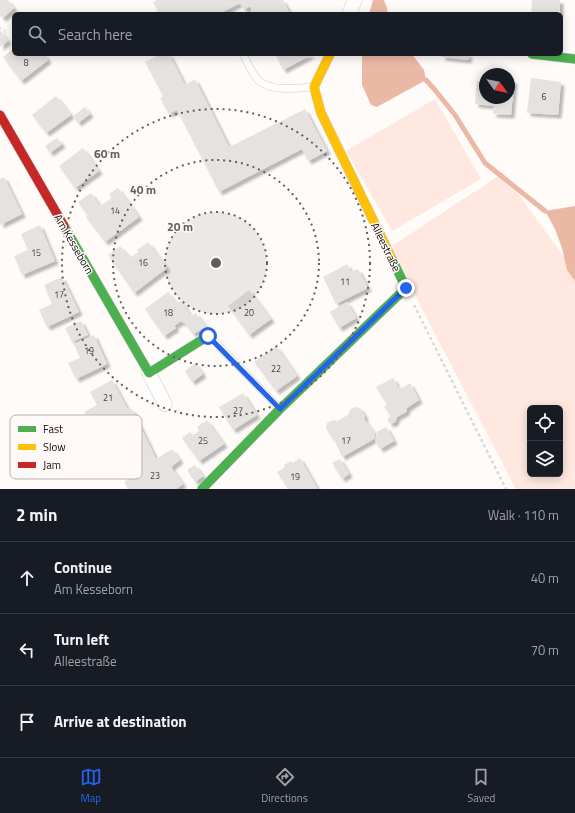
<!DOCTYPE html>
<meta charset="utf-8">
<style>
:root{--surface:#171b24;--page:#20242c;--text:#f1f3f6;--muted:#9ea1a6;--line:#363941;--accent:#2563eb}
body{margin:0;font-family:"Titillium Web",sans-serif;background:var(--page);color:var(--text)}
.controls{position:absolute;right:12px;bottom:12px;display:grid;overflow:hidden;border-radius:6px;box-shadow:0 2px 10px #0003}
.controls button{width:36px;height:36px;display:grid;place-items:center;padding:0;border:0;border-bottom:1px solid var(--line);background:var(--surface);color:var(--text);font:20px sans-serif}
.compass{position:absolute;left:479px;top:68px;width:36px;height:36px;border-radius:50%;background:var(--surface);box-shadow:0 2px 10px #0003;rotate:123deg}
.stop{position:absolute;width:12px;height:12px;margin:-9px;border:3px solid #2563eb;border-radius:50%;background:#fff}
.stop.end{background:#2563eb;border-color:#fff;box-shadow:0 1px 4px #0008}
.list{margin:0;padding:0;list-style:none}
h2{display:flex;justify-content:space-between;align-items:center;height:52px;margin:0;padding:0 16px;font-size:17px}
h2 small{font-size:13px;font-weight:400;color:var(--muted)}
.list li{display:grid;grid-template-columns:26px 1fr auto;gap:12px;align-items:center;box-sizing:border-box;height:72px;padding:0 16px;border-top:1px solid var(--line)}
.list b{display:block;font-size:15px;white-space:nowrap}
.list p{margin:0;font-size:13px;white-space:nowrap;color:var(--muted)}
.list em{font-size:13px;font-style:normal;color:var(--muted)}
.icon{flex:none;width:22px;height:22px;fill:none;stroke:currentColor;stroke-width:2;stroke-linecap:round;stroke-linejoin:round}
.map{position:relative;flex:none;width:575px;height:489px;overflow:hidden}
.search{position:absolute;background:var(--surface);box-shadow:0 2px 10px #0003;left:12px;right:12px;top:12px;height:44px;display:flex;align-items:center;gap:10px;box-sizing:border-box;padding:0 14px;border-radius:6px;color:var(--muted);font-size:15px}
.sheet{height:268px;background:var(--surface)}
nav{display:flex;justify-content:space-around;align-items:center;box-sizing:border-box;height:56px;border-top:1px solid var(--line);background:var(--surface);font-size:11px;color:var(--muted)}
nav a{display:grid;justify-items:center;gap:2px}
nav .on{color:var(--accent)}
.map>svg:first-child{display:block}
.green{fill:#fee8e0;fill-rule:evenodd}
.water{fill:#ecb8a6}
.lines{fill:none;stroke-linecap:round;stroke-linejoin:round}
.stream{stroke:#ecb8a6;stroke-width:5}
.building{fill:#e5e2e0;filter:url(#shadow)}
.lane-casing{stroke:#cccac8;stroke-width:8}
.street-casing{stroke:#cccac8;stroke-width:15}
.fast-casing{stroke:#cccac8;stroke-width:10}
.slow-casing{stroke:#cccac8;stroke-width:10}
.jam-casing{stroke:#cccac8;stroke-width:10}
.path{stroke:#d9d9d9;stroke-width:2.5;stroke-dasharray:3 3;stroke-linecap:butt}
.lane{stroke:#fffefe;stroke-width:7}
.street{stroke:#fffefe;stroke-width:14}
.fast{stroke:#4caf50;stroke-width:9}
.slow{stroke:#ffc107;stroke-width:9}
.jam{stroke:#c62828;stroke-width:9}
.route{stroke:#2563eb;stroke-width:5}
.ring{fill:none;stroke:#615f5e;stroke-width:2;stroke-dasharray:2 4}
.labels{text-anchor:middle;stroke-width:3;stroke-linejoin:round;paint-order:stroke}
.number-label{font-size:9px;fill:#434140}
.street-label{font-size:11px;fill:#0d0b0a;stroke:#fffaf8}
.key{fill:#fffaf8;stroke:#b6b2b1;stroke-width:1}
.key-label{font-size:11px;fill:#0d0b0a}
.centre{fill:#615f5e;stroke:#fffaf8;stroke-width:2}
.ring-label{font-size:12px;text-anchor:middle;font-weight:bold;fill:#615f5e;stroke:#fffaf8;stroke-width:3;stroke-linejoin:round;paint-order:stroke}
</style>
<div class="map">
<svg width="575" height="489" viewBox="0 0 575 489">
<defs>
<filter id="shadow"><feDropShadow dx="3.5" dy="3.5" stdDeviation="1" flood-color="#0004"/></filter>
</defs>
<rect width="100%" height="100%" fill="#fefbf9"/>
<g class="green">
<polygon points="435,99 481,179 392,231 346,151"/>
<path d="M503 173 575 272V489H516L424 313 392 246ZM530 408H560V474H530Z"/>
</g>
<g class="water">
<polygon points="373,0 384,0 387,8 388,14 369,14"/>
<polygon points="362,54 412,54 424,70 426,80 377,107 371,105 362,85"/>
<polygon points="575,206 575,281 567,270 562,248 555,229 545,211"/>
</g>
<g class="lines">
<polyline class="stream" points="426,80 435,90 455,115 485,163 545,211"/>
</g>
<g class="building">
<polygon points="0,0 8,0 14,8 3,18 1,16 0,17"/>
<polygon points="157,0 283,0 290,14 254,14 250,6 244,10 240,3 219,14 216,14 216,13 213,14 159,14 153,2"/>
<polygon points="532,0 560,0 560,14 531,14"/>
<polygon points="0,26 2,28 0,30 8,41 0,47"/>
<polygon points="14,48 14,54 44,54 48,60 21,81 3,57"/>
<polygon points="161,54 169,54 185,85 195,79 229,147 305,109 327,151 308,161 302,149 219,192 177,110 169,114 160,98 163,96 145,62"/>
<polygon points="275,54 310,54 311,55 283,70"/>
<polygon points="442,54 469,54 468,60 442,57"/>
<polygon points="531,78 561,82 558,115 527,113"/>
<polygon points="509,80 514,80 511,115 493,114 494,106 475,104 477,81 485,81 485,98 509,98"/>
<polygon points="56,96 71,115 46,133 32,115"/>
<polygon points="85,107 90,114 78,123 73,116"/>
<polygon points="57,138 62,144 50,153 45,146"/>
<polygon points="83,148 99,171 75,188 59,166"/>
<polygon points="4,177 22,214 0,225 0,179"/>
<polygon points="118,188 139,217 105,242 86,217 88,216 78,202 91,193 100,206 112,198 109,194"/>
<polygon points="40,225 55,261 22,275 14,256 28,250 21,234"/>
<polygon points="148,242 167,268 134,293 108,255 120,246 130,258 138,252 137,250"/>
<polygon points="347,264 351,272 358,269 368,288 336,304 323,277"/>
<polygon points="62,277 79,312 47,327 39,310 52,304 44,285"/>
<polygon points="249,290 271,319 249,335 228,306"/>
<polygon points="168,292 177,304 181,301 191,316 196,313 206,327 193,334 184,322 183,323 181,321 174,326 176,328 164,336 145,309"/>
<polygon points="347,302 356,318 339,328 330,312"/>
<polygon points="81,321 88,335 72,342 65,328"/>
<polygon points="94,335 107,364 76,379 68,363 80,358 74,344"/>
<polygon points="276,346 297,376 276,391 254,362"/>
<polygon points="195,363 203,374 192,382 185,371"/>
<polygon points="393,378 398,387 402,388 410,383 419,400 407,408 406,412 397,417 395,422 390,424 387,419 391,417 384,406 387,405 376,387"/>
<polygon points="112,380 128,410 132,409 156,459 172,449 180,460 171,467 183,484 176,489 128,489 124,482 142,469 117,416 105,422 104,421 92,427 84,412 97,405 90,392"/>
<polygon points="243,393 257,415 233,430 219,407"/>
<polygon points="355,407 360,408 365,416 364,419 375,434 374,439 342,457 333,437 331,437 326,428 327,423 333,420 337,421 348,415 350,410"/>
<polygon points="207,420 224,444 199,461 182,438 190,432 193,435 199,431 197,427"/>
<polygon points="386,427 394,441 380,449 375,441 377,432"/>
<polygon points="300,458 317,488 316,489 288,489 277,472 285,467 284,465 291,461 292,463"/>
<polygon points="340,459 349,474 342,479 332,463"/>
<polygon points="195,465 203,476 195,482 187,470"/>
</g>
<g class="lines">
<defs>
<g id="lane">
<path d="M243 54C246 60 254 77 259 81 273 92 298 88 314 87"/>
<polyline points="209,336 280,409"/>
</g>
<g id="street">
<polyline points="349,14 355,0"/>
<polyline points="149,373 165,404"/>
</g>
<g id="fast">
<polyline points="532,54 575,59"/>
<polyline points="64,226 149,373 208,336"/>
<polyline points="202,489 280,409 406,288 392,259"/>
</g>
<polyline id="slow" points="330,54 314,87 321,113 392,259"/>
<polyline id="jam" points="0,115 64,226"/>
</defs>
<use href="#lane" class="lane-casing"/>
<use href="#street" class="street-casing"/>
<use href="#fast" class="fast-casing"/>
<use href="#slow" class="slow-casing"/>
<use href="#jam" class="jam-casing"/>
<polyline class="path" points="414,305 506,489"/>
<use href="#lane" class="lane"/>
<use href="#street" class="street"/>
<use href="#fast" class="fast"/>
<use href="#slow" class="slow"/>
<use href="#jam" class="jam"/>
</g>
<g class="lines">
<polyline class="route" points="208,336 280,409 406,288"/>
</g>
<circle cx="216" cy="263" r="51" fill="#615f5e" fill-opacity=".12"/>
<g class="ring">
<circle cx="216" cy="263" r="51"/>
<circle cx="216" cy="263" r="103"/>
<circle cx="216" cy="263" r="154"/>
</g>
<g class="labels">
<g class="number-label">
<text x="26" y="66">8</text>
<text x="544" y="100">6</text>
<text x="115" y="214">14</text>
<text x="36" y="256">15</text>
<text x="143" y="266">16</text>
<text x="345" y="285">11</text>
<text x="59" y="298">17</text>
<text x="168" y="316">18</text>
<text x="249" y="316">20</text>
<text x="89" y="354">19</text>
<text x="276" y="372">22</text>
<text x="108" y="401">21</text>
<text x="238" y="414">27</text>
<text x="203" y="444">25</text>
<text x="346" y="444">17</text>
<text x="155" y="479">23</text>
<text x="295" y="480">19</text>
</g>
<g class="street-label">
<text transform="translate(74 244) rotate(60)" y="4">Am Kesseborn</text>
<text transform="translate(386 247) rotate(64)" y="4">Alleestraße</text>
</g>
</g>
<rect x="10" y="415" width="132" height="64" rx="6" class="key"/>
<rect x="18" y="426" width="18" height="6" fill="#4caf50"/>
<rect x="18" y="444" width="18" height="6" fill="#ffc107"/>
<rect x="18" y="462" width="18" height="6" fill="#c62828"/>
<g class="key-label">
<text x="43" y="433">Fast</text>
<text x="43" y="451">Slow</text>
<text x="43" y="469">Jam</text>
</g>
<circle cx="216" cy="263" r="6" class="centre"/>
<g class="ring-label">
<text x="107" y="158">60 m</text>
<text x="143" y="194">40 m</text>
<text x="180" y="231">20 m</text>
</g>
</svg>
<div class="controls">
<button><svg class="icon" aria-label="locate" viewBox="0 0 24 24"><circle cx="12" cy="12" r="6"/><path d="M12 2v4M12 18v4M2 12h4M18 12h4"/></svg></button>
<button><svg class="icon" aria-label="layers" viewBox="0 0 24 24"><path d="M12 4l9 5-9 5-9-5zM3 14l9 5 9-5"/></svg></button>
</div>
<svg class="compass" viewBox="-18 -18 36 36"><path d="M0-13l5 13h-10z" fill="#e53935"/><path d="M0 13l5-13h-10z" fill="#9ea1a6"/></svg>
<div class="stop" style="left:208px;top:336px"></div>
<div class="stop end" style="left:406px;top:288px"></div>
<div class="search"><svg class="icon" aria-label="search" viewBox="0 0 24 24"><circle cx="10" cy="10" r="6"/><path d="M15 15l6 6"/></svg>Search here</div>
</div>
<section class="sheet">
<h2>2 min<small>Walk · 110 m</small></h2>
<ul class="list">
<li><svg class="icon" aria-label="ahead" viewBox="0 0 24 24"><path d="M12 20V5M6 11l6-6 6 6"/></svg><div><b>Continue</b><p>Am Kesseborn</p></div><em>40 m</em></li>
<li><svg class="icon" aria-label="left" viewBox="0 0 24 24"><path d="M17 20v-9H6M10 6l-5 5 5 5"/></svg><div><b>Turn left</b><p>Alleestraße</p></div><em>70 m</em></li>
<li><svg class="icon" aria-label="arrive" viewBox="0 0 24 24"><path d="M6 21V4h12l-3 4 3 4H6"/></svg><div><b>Arrive at destination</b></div></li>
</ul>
</section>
<nav>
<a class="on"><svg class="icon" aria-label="map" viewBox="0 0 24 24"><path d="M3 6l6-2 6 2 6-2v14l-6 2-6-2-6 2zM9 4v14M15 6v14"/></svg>Map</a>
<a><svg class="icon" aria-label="directions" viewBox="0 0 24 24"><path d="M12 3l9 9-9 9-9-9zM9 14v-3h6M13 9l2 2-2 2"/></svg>Directions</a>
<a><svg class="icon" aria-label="saved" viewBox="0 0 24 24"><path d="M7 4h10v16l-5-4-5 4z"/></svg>Saved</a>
</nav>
